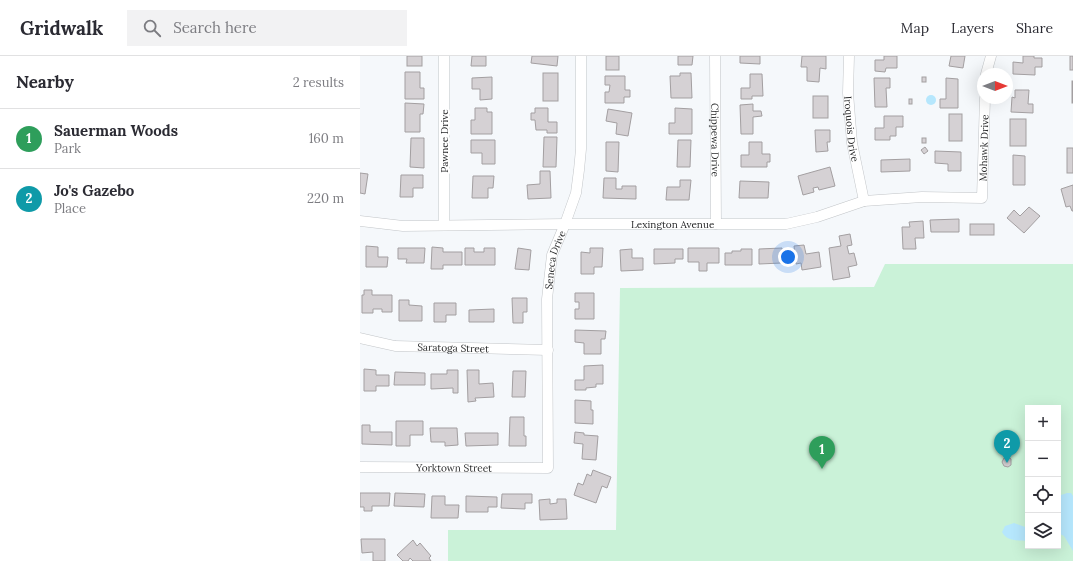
<!DOCTYPE html>
<meta charset="utf-8">
<style>
:root{--surface:#fff;--page:#f2f2f3;--text:#2b2b33;--muted:#7c7c81;--line:#e1e1e2;--accent:#666ce5}
body{margin:0;font-family:Lora,serif;background:var(--page);color:var(--text)}
.controls{position:absolute;right:12px;bottom:12px;display:grid;overflow:hidden;border-radius:0px;box-shadow:0 4px 16px #0002}
.controls button{width:36px;height:36px;display:grid;place-items:center;padding:0;border:0;border-bottom:1px solid var(--line);background:var(--surface);color:var(--text);font:20px sans-serif}
.compass{position:absolute;left:617px;top:12px;width:36px;height:36px;border-radius:50%;background:var(--surface);box-shadow:0 4px 16px #0002;rotate:90deg}
.you{position:absolute;left:428px;top:201px;width:14px;height:14px;margin:-10px;border:3px solid #fff;border-radius:50%;background:#1a73e8;box-shadow:0 0 0 6px #1a73e833}
.badge{display:grid;place-items:center;width:26px;height:26px;border-radius:50%;background:var(--accent);color:#fff;font-size:13px;font-weight:700}
.pin{position:absolute;translate:-50% -33px;filter:drop-shadow(0 1px 2px #0008)}
.pin::after{content:'';position:absolute;top:21px;width:14px;height:12px;background:inherit;clip-path:polygon(0 0,100% 0,50% 100%)}
.list{margin:0;padding:0;list-style:none}
h2{display:flex;justify-content:space-between;align-items:center;height:52px;margin:0;padding:0 16px;font-size:17px}
h2 small{font-size:13px;font-weight:400;color:var(--muted)}
.list li{display:grid;grid-template-columns:26px 1fr auto;gap:12px;align-items:center;box-sizing:border-box;height:60px;padding:0 16px;border-top:1px solid var(--line)}
.list b{display:block;font-size:15px;white-space:nowrap}
.list p{margin:0;font-size:13px;white-space:nowrap;color:var(--muted)}
.list em{font-size:13px;font-style:normal;color:var(--muted)}
.icon{flex:none;width:22px;height:22px;fill:none;stroke:currentColor;stroke-width:2;stroke-linecap:round;stroke-linejoin:round}
.map{position:relative;flex:none;width:713px;height:505px;overflow:hidden}
header{display:flex;align-items:center;gap:24px;box-sizing:border-box;height:56px;padding:0 20px;background:var(--surface);border-bottom:1px solid var(--line)}
header strong{font-size:19px}
nav{display:flex;gap:22px;margin-inline-start:auto;font-size:14px}
.search{width:280px;height:36px;background:var(--page);display:flex;align-items:center;gap:10px;box-sizing:border-box;padding:0 14px;border-radius:0px;color:var(--muted);font-size:15px}
main{display:flex}
aside{flex:1;background:var(--surface)}
.map>svg:first-child{display:block}
.green{fill:#caf2d8;fill-rule:evenodd}
.water{fill:#b6e7fd}
.building{fill:#d5d1d4;stroke:#a39fa1}
.lines{fill:none;stroke-linecap:round;stroke-linejoin:round}
.minor-casing{stroke:#c2c5c8;stroke-width:11}
.minor{stroke:#fff;stroke-width:10}
.labels{text-anchor:middle;stroke-width:4;stroke-linejoin:round;paint-order:stroke}
.street-label{font-size:10px;fill:#28292a;stroke:#fff}
</style>
<header>
<strong>Gridwalk</strong>
<div class="search"><svg class="icon" aria-label="search" viewBox="0 0 24 24"><circle cx="10" cy="10" r="6"/><path d="M15 15l6 6"/></svg>Search here</div>
<nav><a>Map</a><a>Layers</a><a>Share</a></nav>
</header>
<main>
<aside>
<h2>Nearby<small>2 results</small></h2>
<ul class="list">
<li><span class="badge" style="background:#2e9e5b">1</span><div><b>Sauerman Woods</b><p>Park</p></div><em>160 m</em></li>
<li><span class="badge" style="background:#0f9aa8">2</span><div><b>Jo's Gazebo</b><p>Place</p></div><em>220 m</em></li>
</ul>
</aside>
<div class="map">
<svg width="713" height="505" viewBox="0 0 713 505">
<rect width="100%" height="100%" fill="#f5f8fb"/>
<path class="green" d="M525 208H713V505H88V474H256L260 232 514 231ZM668 352H698V490H668Z"/>
<g class="water">
<circle cx="571" cy="44" r="5"/>
<polygon points="707,437 711,437 713,440 713,495 704,480 698,477 698,440"/>
<path d="M654 467 668 472V485C659 484 647 486 642 476L645 470Z"/>
</g>
<g class="building">
<rect x="47" y="0" width="15" height="10"/>
<polygon points="112,0 126,0 126,10 111,10"/>
<polygon points="172,0 198,0 197,10 171,7"/>
<rect x="246" y="0" width="13" height="14"/>
<polygon points="318,0 333,0 332,9 318,9"/>
<polygon points="380,0 400,0 400,8 380,7"/>
<polygon points="442,0 466,0 466,13 460,12 459,26 447,25 447,11 441,11"/>
<polygon points="524,0 537,0 537,12 526,12 525,16 515,15 515,4 524,4"/>
<polygon points="591,0 605,0 603,12 589,10"/>
<polygon points="663,0 674,0 674,2 682,2 682,11 675,11 675,19 653,18 653,6 663,7"/>
<rect x="710" y="0" width="3" height="14"/>
<polygon points="45,16 60,16 60,32 64,32 64,43 45,43"/>
<rect x="183" y="17" width="15" height="28"/>
<polygon points="320,17 331,17 332,42 311,42 310,20 320,20"/>
<polygon points="390,18 402,18 403,40 392,40 392,43 381,43 381,32 390,32"/>
<polygon points="245,20 265,20 265,34 270,34 270,41 264,41 264,47 245,47 245,36 249,36 250,29 245,29"/>
<polygon points="132,21 132,43 120,44 120,33 112,33 112,22"/>
<rect x="562" y="21" width="4" height="5"/>
<polygon points="514,22 530,22 530,32 526,32 527,51 515,51"/>
<polygon points="586,22 598,23 598,52 580,52 580,43 586,43"/>
<rect x="712" y="25" width="1" height="22"/>
<polygon points="655,34 669,34 668,48 673,48 673,57 651,56 652,41 655,42"/>
<rect x="453" y="40" width="15" height="22"/>
<rect x="549" y="43" width="3" height="5"/>
<polygon points="45,47 64,48 63,58 60,58 60,76 45,76"/>
<polygon points="393,48 393,55 401,55 402,60 393,61 393,78 381,78 380,49"/>
<polygon points="115,52 127,52 127,56 132,56 132,78 111,78 111,64 115,64"/>
<polygon points="175,52 188,52 188,66 197,66 197,77 187,77 187,74 176,74 175,64 171,64 171,57 175,57"/>
<polygon points="315,52 332,53 332,78 309,78 309,67 315,67"/>
<polygon points="248,53 272,57 268,80 256,78 257,67 246,65"/>
<rect x="589" y="58" width="13" height="27"/>
<polygon points="524,60 543,60 543,71 536,71 536,80 530,80 530,84 515,84 515,72 524,72"/>
<rect x="650" y="63" width="16" height="27"/>
<polygon points="455,74 470,74 470,86 467,86 468,95 456,96"/>
<polygon points="184,81 197,81 196,111 183,111"/>
<polygon points="51,82 64,82 64,112 50,111"/>
<rect x="562" y="82" width="4" height="5"/>
<polygon points="111,84 135,84 135,108 122,108 122,97 111,97"/>
<polygon points="318,84 331,84 330,111 317,111"/>
<polygon points="246,86 259,86 258,116 246,115"/>
<polygon points="389,86 402,86 402,98 410,98 410,106 407,106 407,111 381,111 381,99 389,99"/>
<polygon points="565,91 568,95 564,98 561,94"/>
<rect x="707" y="92" width="6" height="25"/>
<polygon points="575,95 601,96 601,115 588,115 588,108 575,107"/>
<polygon points="653,99 665,100 665,129 653,129"/>
<polygon points="550,103 550,115 521,116 521,104"/>
<polygon points="470,111 475,130 459,134 458,131 453,132 454,136 443,139 438,120"/>
<polygon points="180,115 190,115 191,142 168,143 167,129 180,128"/>
<polygon points="0,117 8,118 5,138 0,137"/>
<polygon points="41,119 63,119 63,132 53,132 53,141 40,141"/>
<polygon points="113,120 134,120 133,132 128,132 128,142 112,142"/>
<polygon points="244,122 256,122 256,133 262,133 262,130 276,130 276,143 243,142"/>
<polygon points="320,124 331,124 329,144 306,144 307,131 320,131"/>
<polygon points="380,125 409,126 408,142 379,142"/>
<polygon points="713,129 713,155 712,155 710,150 706,151 701,133"/>
<polygon points="669,151 680,160 664,177 647,162 654,154 660,160"/>
<polygon points="599,163 599,176 571,176 570,164"/>
<polygon points="563,165 564,182 555,182 556,193 543,193 542,171 550,171 549,166"/>
<rect x="610" y="168" width="24" height="11"/>
<polygon points="490,178 492,189 487,190 489,198 494,197 497,209 488,211 490,221 473,224 469,192 481,190 479,180"/>
<polygon points="444,189 446,198 459,196 461,211 442,214 441,207 436,208 434,190"/>
<polygon points="6,190 18,191 18,201 28,201 27,211 6,211"/>
<polygon points="72,191 83,192 83,196 102,196 102,209 83,209 83,213 71,213"/>
<polygon points="38,192 65,192 64,207 46,207 47,203 38,203"/>
<polygon points="105,192 114,192 114,196 124,196 124,192 135,192 135,209 105,209"/>
<polygon points="158,192 171,194 169,214 155,213"/>
<polygon points="230,192 243,192 242,211 234,211 234,218 221,218 221,196 230,197"/>
<polygon points="328,192 359,192 359,207 347,207 347,215 339,215 339,206 328,206"/>
<polygon points="422,192 422,207 399,208 399,193"/>
<polygon points="272,193 272,202 283,202 283,214 261,215 260,194"/>
<polygon points="294,193 323,193 323,203 315,203 315,207 294,208"/>
<polygon points="381,193 392,193 392,209 365,209 365,197 372,197 372,195 381,195"/>
<polygon points="4,234 12,234 12,239 32,239 32,256 22,256 22,253 13,253 13,257 2,257 2,239 4,239"/>
<polygon points="215,237 234,237 234,263 215,263 215,253 219,253 219,246 215,246"/>
<polygon points="152,242 167,242 167,256 163,256 163,267 153,267"/>
<polygon points="39,244 49,244 49,249 62,250 62,265 39,265"/>
<polygon points="74,247 96,247 96,259 86,259 86,266 74,266"/>
<polygon points="134,253 134,266 109,266 109,254"/>
<polygon points="215,274 246,275 245,283 241,283 241,298 224,298 224,287 215,286"/>
<polygon points="243,309 243,328 236,328 236,331 226,332 226,334 215,334 215,324 224,324 224,310"/>
<polygon points="4,313 16,314 16,319 29,319 29,330 16,330 16,335 4,335"/>
<polygon points="87,314 98,314 98,337 93,337 93,332 71,333 71,318 87,318"/>
<polygon points="107,314 119,314 119,328 133,327 134,341 115,342 116,345 108,346"/>
<polygon points="153,315 166,315 165,341 152,341"/>
<polygon points="35,316 65,317 65,329 34,329"/>
<polygon points="215,344 231,345 231,354 233,354 233,368 215,367"/>
<polygon points="150,361 164,361 164,380 166,380 166,390 149,390"/>
<polygon points="36,365 63,365 63,379 50,379 50,390 36,390"/>
<polygon points="2,369 10,369 10,376 32,376 32,389 2,388"/>
<polygon points="70,372 97,372 98,389 85,390 85,386 71,386"/>
<polygon points="215,376 224,377 224,379 238,380 236,404 222,403 223,388 214,387"/>
<polygon points="105,377 138,377 138,389 106,390"/>
<polygon points="648,401 651,403 651,409 648,411 644,410 642,406 644,402"/>
<polygon points="233,414 251,421 247,432 242,430 236,447 214,439 218,427 223,429 227,418 231,420"/>
<polygon points="0,437 30,437 29,450 12,450 12,455 4,455 4,451 0,451"/>
<polygon points="35,437 65,438 64,451 34,450"/>
<polygon points="142,438 172,438 172,447 165,447 165,453 141,452"/>
<polygon points="72,440 85,440 85,449 99,449 98,462 71,462"/>
<polygon points="106,440 137,441 137,451 128,451 128,456 106,456"/>
<polygon points="190,443 190,448 197,447 197,443 206,443 207,463 180,464 179,444"/>
<polygon points="1,483 25,483 25,505 13,505 13,496 2,497"/>
<polygon points="53,484 57,490 60,487 71,500 69,502 71,505 53,505 50,502 48,505 43,505 37,499"/>
</g>
<g class="lines">
<defs>
<g id="minor">
<path id="s1" d="M355 0 356 168"/>
<path id="s2" d="M489 0 488 37 492 87 504 145"/>
<polyline points="626,18 631,0"/>
<path id="s3" d="M0 165 43 170 205 168H426L457 161 504 145 562 141 622 142 625 42"/>
<polyline points="84,169 84,0"/>
<path id="s4" d="M0 282 35 290 188 294"/>
<path id="s5" d="M0 411 188 412 187 243 192 199 205 168 216 137 219 114 221 93V0"/>
</g>
</defs>
<use href="#minor" class="minor-casing"/>
<use href="#minor" class="minor"/>
</g>
<g class="labels">
<g class="street-label">
<text dy="4" stroke="none"><textPath href="#s2" startOffset="73">Iroquois Drive</textPath></text>
<text dy="4" stroke="none"><textPath href="#s1" startOffset="84">Chippewa Drive</textPath></text>
<text transform="translate(84 85) rotate(-90)" y="4">Pawnee Drive</text>
<text dy="4" stroke="none"><textPath href="#s3" startOffset="676">Mohawk Drive</textPath></text>
<text dy="4" stroke="none"><textPath href="#s3" startOffset="313">Lexington Avenue</textPath></text>
<text dy="4" stroke="none"><textPath href="#s5" startOffset="397">Seneca Drive</textPath></text>
<text dy="4" stroke="none"><textPath href="#s4" startOffset="94">Saratoga Street</textPath></text>
<text dy="4" stroke="none"><textPath href="#s5" startOffset="94">Yorktown Street</textPath></text>
</g>
</g>
</svg>
<div class="controls">
<button>+</button>
<button>−</button>
<button><svg class="icon" aria-label="locate" viewBox="0 0 24 24"><circle cx="12" cy="12" r="6"/><path d="M12 2v4M12 18v4M2 12h4M18 12h4"/></svg></button>
<button><svg class="icon" aria-label="layers" viewBox="0 0 24 24"><path d="M12 4l9 5-9 5-9-5zM3 14l9 5 9-5"/></svg></button>
</div>
<svg class="compass" viewBox="-18 -18 36 36"><path d="M0-13l5 13h-10z" fill="#e53935"/><path d="M0 13l5-13h-10z" fill="#7c7c81"/></svg>
<div class="you"></div>
<div class="pin badge" style="left:462px;top:413px;background:#2e9e5b">1</div>
<div class="pin badge" style="left:647px;top:407px;background:#0f9aa8">2</div>
</div>
</main>
